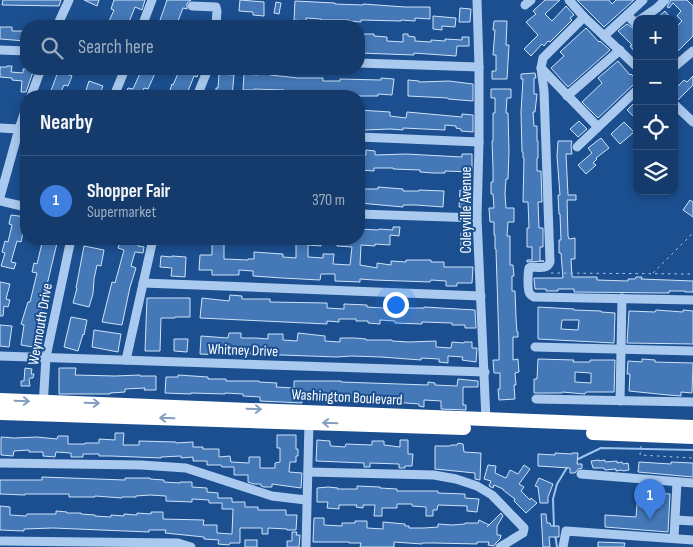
<!DOCTYPE html>
<meta charset="utf-8">
<style>
:root{--surface:#143b6b;--page:#214673;--text:#f1f3f6;--muted:#9dadc1;--line:#33557e;--accent:#8abfa5}
body{margin:0;font-family:"Sofia Sans Condensed",sans-serif;background:var(--page);color:var(--text)}
.controls{position:absolute;right:15px;top:15px;display:grid;overflow:hidden;border-radius:10px;box-shadow:0 2px 8px #0003}
.controls button{width:45px;height:45px;display:grid;place-items:center;padding:0;border:0;border-bottom:1px solid var(--line);background:var(--surface);color:var(--text);font:25px sans-serif}
.you{position:absolute;left:395px;top:304px;width:18px;height:18px;margin:-12px;border:4px solid #fff;border-radius:50%;background:#1a73e8;box-shadow:0 0 0 8px #1a73e833}
.badge{display:grid;place-items:center;width:32px;height:32px;border-radius:50%;background:var(--accent);color:#fff;font-size:16px;font-weight:700}
.pin{position:absolute;translate:-50% -41px;filter:drop-shadow(0 1px 2px #0008)}
.pin::after{content:'';position:absolute;top:26px;width:18px;height:15px;background:inherit;clip-path:polygon(0 0,100% 0,50% 100%)}
.list{margin:0;padding:0;list-style:none}
h2{display:flex;justify-content:space-between;align-items:center;height:65px;margin:0;padding:0 20px;font-size:21px}
h2 small{font-size:16px;font-weight:400;color:var(--muted)}
.list li{display:grid;grid-template-columns:32px 1fr auto;gap:15px;align-items:center;box-sizing:border-box;height:90px;padding:0 20px;border-top:1px solid var(--line)}
.list b{display:block;font-size:19px;white-space:nowrap}
.list p{margin:0;font-size:16px;white-space:nowrap;color:var(--muted)}
.list em{font-size:16px;font-style:normal;color:var(--muted)}
.icon{flex:none;width:28px;height:28px;fill:none;stroke:currentColor;stroke-width:2;stroke-linecap:round;stroke-linejoin:round}
.map{position:relative;flex:none;width:693px;height:547px;overflow:hidden}
.search{position:absolute;background:var(--surface);box-shadow:0 2px 8px #0003;left:20px;top:20px;width:345px;height:55px;display:flex;align-items:center;gap:12px;box-sizing:border-box;padding:0 18px;border-radius:20px;color:var(--muted);font-size:19px}
.panel{position:absolute;background:var(--surface);box-shadow:0 2px 8px #0003;left:20px;top:90px;width:345px;height:155px;border-radius:20px}
.map>svg:first-child{display:block}
.lines{fill:none;stroke-linecap:round;stroke-linejoin:round}
.stream{stroke:#9cc4f0;stroke-width:2}
.building{fill:#4478b7;stroke:#cfe3fa;fill-rule:evenodd}
.path{stroke:#a9c9ee;stroke-width:1;stroke-dasharray:2.5 4;stroke-linecap:butt}
.minor{stroke:#a9c9ee;stroke-width:9}
.highway{stroke:#fff;stroke-width:14}
.oneway{stroke:#829ec1}
.labels{text-anchor:middle;stroke-width:4;stroke-linejoin:round;paint-order:stroke}
.street-label{font-size:15px;fill:#fff;stroke:#1b4f8f}
</style>
<div class="map">
<svg width="693" height="547" viewBox="0 0 693 547">
<rect width="100%" height="100%" fill="#1b4f8f"/>
<g class="lines">
<g class="stream">
<polyline points="576,460 601,448 693,450"/>
<polyline points="554,527 553,499 557,484 568,466"/>
<polyline points="555,534 557,547"/>
</g>
</g>
<g class="building">
<polygon points="3,0 61,0 59,6 2,5"/>
<polygon points="84,0 99,0 97,6"/>
<polygon points="114,0 145,0 142,10 135,7 129,22 136,25 136,26 107,26 114,10 111,9"/>
<polygon points="167,0 191,0 187,3 187,9 183,8 176,26 158,26"/>
<polygon points="240,0 264,2 264,16 253,15 253,12 239,11"/>
<polygon points="545,0 560,0 545,14 552,21 566,6 574,15 570,18 572,20 550,42 548,41 544,46 542,44 531,56 524,49 538,35 526,22 536,14 533,11"/>
<polygon points="577,0 609,0 612,4 616,0 634,0 604,27"/>
<polygon points="671,0 687,0 693,6 693,36 678,51 674,47 674,35 678,31 675,28 682,21 677,16 681,11 673,3 669,8 667,7"/>
<polygon points="295,1 335,3 335,4 363,5 363,4 405,7 430,7 430,19 415,18 415,21 401,20 401,21 361,20 361,22 349,21 349,20 321,20 321,19 306,18 306,21 294,20"/>
<polygon points="276,2 281,3 279,14 274,13"/>
<polygon points="460,8 471,9 470,22 459,22"/>
<polygon points="665,11 669,16 666,19 656,19"/>
<polygon points="433,16 456,18 455,27 442,26 442,30 433,29"/>
<polygon points="494,21 507,21 506,45 509,45 507,79 492,79 492,71 496,71 496,55 493,55 495,30 493,30"/>
<polygon points="627,24 637,31 637,55 630,46 632,45 618,31"/>
<polygon points="0,27 12,27 12,31 26,31 26,41 0,39"/>
<polygon points="586,28 599,42 600,41 610,50 568,87 551,68 564,56 560,52"/>
<polygon points="362,34 374,34 374,36 387,37 387,41 403,42 403,34 408,34 408,36 415,37 415,41 431,42 431,40 445,41 445,39 462,40 462,37 469,37 469,46 457,46 456,56 414,53 414,55 359,53 359,37 362,37"/>
<polygon points="618,61 630,75 631,74 637,80 637,84 633,85 598,118 582,102 602,83 598,78"/>
<polygon points="7,66 12,66 11,72 23,73 23,69 34,69 26,92 21,92 22,81 12,80 12,78 0,77 0,67 7,67"/>
<polygon points="59,69 68,69 66,74 72,76 68,86 64,85 59,96 49,96"/>
<polygon points="142,69 157,69 148,89 144,88 141,96 125,96 128,88 133,89"/>
<polygon points="180,69 197,69 196,71 199,72 197,77 194,76 186,96 168,96 172,84 173,85"/>
<polygon points="259,69 270,69 270,75 298,78 323,78 323,81 340,81 340,79 381,80 381,78 394,79 392,95 378,94 378,96 324,96 324,95 311,94 312,91 296,91 296,95 284,94 284,90 254,89 254,90 243,90 244,74 258,75"/>
<polygon points="535,73 536,78 534,78 534,94 537,94 535,112 533,112 534,126 537,126 537,141 538,141 538,158 537,158 537,171 541,171 542,202 538,202 539,228 543,228 543,247 540,247 540,261 544,261 527,262 527,260 532,260 532,247 527,247 527,228 529,228 528,202 523,202 524,158 523,158 523,152 522,152 521,112 523,79 521,79 521,74"/>
<polygon points="219,74 234,75 232,96 216,96 216,88 218,88"/>
<polygon points="693,76 693,85 678,100 674,98 674,90 684,80 687,82"/>
<polygon points="408,80 419,81 419,82 449,81 473,84 473,101 448,99 448,98 408,96"/>
<polygon points="89,81 103,86 99,96 84,96"/>
<polygon points="491,89 511,89 511,98 507,98 506,113 508,113 509,152 508,179 506,179 505,194 506,208 514,208 514,222 508,222 507,236 510,236 510,265 513,265 514,276 512,276 512,291 515,291 516,318 517,332 518,332 518,337 513,337 513,360 518,359 519,372 515,373 516,385 514,385 515,399 499,400 498,389 500,389 500,373 494,373 493,360 499,360 499,346 496,249 495,249 495,235 494,235 494,222 490,222 489,208 494,208 493,194 491,194 491,182 493,182 493,168 492,141 493,141 493,113 495,113 495,98 491,98"/>
<polygon points="637,100 637,120 627,110"/>
<polygon points="359,110 390,112 390,116 406,118 407,112 462,117 462,114 473,115 473,132 461,131 461,129 456,128 456,126 445,125 445,130 403,128 403,130 390,129 365,130 359,128"/>
<polygon points="579,121 587,129 578,137 570,129"/>
<polygon points="624,122 634,132 620,144 611,134"/>
<polygon points="601,138 609,148 596,158 597,159 593,163 596,165 586,174 578,165 592,153 588,148"/>
<polygon points="558,141 572,141 571,146 572,154 566,154 568,195 576,195 576,200 567,200 568,236 569,239 575,238 575,259 571,259 572,277 597,277 597,280 628,281 628,279 635,279 636,277 642,277 641,279 693,281 693,292 685,292 685,291 669,291 669,293 574,292 574,289 558,289 558,291 546,291 546,289 535,289 534,278 563,278 561,253 559,253 559,240 561,240 560,214 559,214 558,195 560,195 557,156"/>
<polygon points="366,150 375,151 375,155 406,154 462,157 462,154 472,154 472,172 445,171 445,173 433,173 420,172 420,170 393,169 393,168 374,168 374,171 359,170 359,155 366,155"/>
<polygon points="378,187 403,189 403,191 419,191 419,190 444,191 443,207 416,205 403,205 403,207 359,203 359,189 378,189"/>
<polygon points="460,190 471,190 471,208 459,207"/>
<polygon points="690,200 693,202 693,217 683,210"/>
<polygon points="11,215 26,217 21,242 17,241 11,262 16,263 14,269 1,266 5,253 2,252 5,241 8,242 12,225 9,224"/>
<polygon points="393,227 400,227 399,236 390,235 390,245 375,244 375,246 361,245 360,265 377,268 377,263 391,265 391,261 406,262 406,260 431,260 431,262 444,262 444,267 473,267 472,283 457,283 457,286 446,286 446,281 431,280 430,282 374,280 360,279 360,282 335,281 335,274 321,274 320,280 282,278 253,276 253,271 239,270 239,275 212,275 212,270 199,270 200,255 212,255 212,239 224,239 224,259 248,260 248,259 254,259 254,252 283,254 283,257 296,258 296,239 322,239 321,246 308,245 308,257 323,258 323,254 334,254 333,264 350,265 352,247 337,246 337,239 359,239 359,229 378,230 379,229 393,230"/>
<polygon points="461,233 470,233 470,247 461,246"/>
<polygon points="43,239 58,239 46,289 40,319 42,319 40,329 37,328 33,347 21,345 24,325 21,324 28,302 30,302 37,273 32,272 34,263 37,264"/>
<polygon points="121,239 140,239 138,246 144,247 143,253 135,252 131,266 136,268 130,287 122,325 102,322 112,282 115,283 124,250 118,248"/>
<polygon points="270,239 282,239 282,244 270,243"/>
<polygon points="84,246 104,250 101,266 97,265 94,279 93,294 89,307 73,303 77,288 76,288"/>
<polygon points="161,256 172,257 172,256 186,257 185,277 171,276 172,268 160,267"/>
<polygon points="0,282 10,284 6,299 10,300 8,307 4,306 3,316 0,316"/>
<polygon points="230,295 242,296 242,299 270,299 270,302 327,303 327,308 344,309 344,304 367,305 367,307 384,308 424,308 424,307 475,310 476,328 465,328 465,325 452,325 452,323 422,322 422,324 395,323 395,321 380,320 380,324 368,323 368,321 356,321 356,319 339,319 339,322 327,321 327,324 200,318 202,298 229,301"/>
<polygon points="147,298 190,298 190,317 175,317 175,318 161,318 160,351 145,351"/>
<path d="M538 307 574 309V310L601 311V312L615 313 614 343 538 339ZM562 320H579L578 330 561 329Z"/>
<polygon points="656,310 683,312 683,310 693,311 693,344 627,343 629,311 655,312"/>
<polygon points="71,317 87,320 84,335 83,334 78,351 64,347"/>
<polygon points="0,325 12,326 9,347 0,346"/>
<polygon points="94,330 121,334 118,352 92,347"/>
<polygon points="229,333 241,333 241,338 256,338 268,339 268,334 283,334 283,340 297,341 298,333 325,336 325,341 340,342 340,338 355,338 366,339 366,340 392,340 392,341 409,342 436,341 436,347 451,348 452,342 464,343 464,342 472,342 472,348 477,348 476,362 462,360 463,357 448,356 448,363 439,362 439,359 421,358 421,360 381,357 351,356 337,357 226,353 226,355 200,354 201,336 228,338"/>
<polygon points="174,339 188,339 187,352 174,351"/>
<path d="M538 359 574 360 573 362H590V360H615L614 392H586L585 394 562 392V393H534V379H537ZM575 372 591 373V383L575 382Z"/>
<polygon points="642,359 655,360 655,362 693,363 692,393 681,392 681,396 668,395 629,391 630,374 627,374 628,361 642,362"/>
<polygon points="25,368 32,369 31,374 34,374 33,378 30,378 29,380 30,386 21,386 21,381 24,381"/>
<polygon points="59,368 76,368 75,375 115,376 140,375 140,376 156,376 156,390 144,390 145,388 125,389 125,392 110,393 110,394 59,394"/>
<polygon points="178,375 208,377 208,379 226,379 226,381 259,381 259,382 277,383 276,387 294,388 294,381 341,381 341,382 428,385 428,382 435,383 435,385 457,386 458,379 478,381 478,387 463,387 463,405 466,405 466,410 441,409 441,401 424,400 424,407 419,406 419,404 393,402 393,400 382,399 382,398 366,397 366,401 360,401 360,399 351,398 351,395 341,395 341,398 325,398 325,399 302,399 302,403 260,401 260,397 243,396 243,394 225,393 225,394 191,393 191,394 165,393 166,377 178,377"/>
<polygon points="115,433 124,433 123,445 139,445 139,441 176,442 176,443 193,442 193,447 203,447 203,449 219,449 219,457 230,456 231,462 249,463 249,457 260,457 260,468 275,468 275,463 280,462 280,448 277,448 277,435 296,435 296,449 298,449 298,456 296,456 296,462 290,462 289,472 302,473 301,488 272,484 272,487 264,487 261,486 261,484 254,484 248,482 248,475 234,475 234,467 222,467 221,465 207,465 207,461 193,461 193,457 181,458 181,456 161,457 161,458 111,456 99,456 99,454 83,454 83,457 71,457 71,453 56,452 55,457 43,456 43,452 29,452 29,450 14,451 13,456 1,455 1,437 14,438 37,437 57,439 58,436 68,436 68,444 85,444 85,443 99,443 99,439 115,440"/>
<polygon points="317,440 330,441 330,445 331,445 331,446 345,447 346,444 372,445 372,441 384,441 384,445 400,447 400,440 408,440 408,454 413,454 412,466 405,466 405,468 399,468 399,464 370,463 370,467 364,467 364,463 316,461"/>
<polygon points="458,443 463,444 464,452 481,453 480,480 475,479 475,473 435,469 435,446 450,446 451,445 457,445"/>
<polygon points="555,453 572,454 572,453 578,453 577,464 582,464 582,468 578,469 575,473 570,473 570,468 538,466 538,454 555,455"/>
<polygon points="599,460 599,461 605,460 605,462 617,461 617,463 622,462 623,464 628,463 629,470 623,471 622,470 616,471 616,469 605,470 604,468 593,468 591,461"/>
<polygon points="639,462 671,464 671,462 693,463 693,477 638,472"/>
<polygon points="488,465 496,466 495,473 506,478 510,470 518,474 524,465 530,469 519,484 524,487 521,491 530,500 531,498 537,503 526,513 514,501 515,499 503,490 503,489 494,485 493,488 489,486 491,481 484,479"/>
<polygon points="42,477 125,480 125,478 150,478 150,479 164,480 164,482 180,483 180,482 192,482 192,487 207,488 207,492 218,493 218,498 232,498 232,502 245,502 245,507 258,507 258,510 286,510 286,515 297,515 296,530 287,530 287,529 268,528 268,534 262,534 262,528 240,528 240,543 230,543 229,545 218,544 219,540 204,539 204,537 165,533 166,530 149,530 149,532 53,528 24,529 24,531 0,530 0,506 10,507 10,515 26,516 27,514 56,514 56,511 67,512 67,513 81,513 81,514 95,515 95,516 111,517 111,515 124,516 124,514 137,515 137,513 151,514 151,512 163,512 163,519 204,520 203,525 217,525 217,533 232,534 233,509 222,509 222,503 209,503 209,500 192,499 192,502 166,501 166,496 150,495 136,496 136,497 122,497 122,498 95,496 95,497 69,497 69,494 25,494 25,495 0,494 0,480 42,480"/>
<polygon points="539,478 553,484 548,497 548,503 540,503 538,487 535,486"/>
<polygon points="357,486 380,487 380,488 397,489 397,491 438,491 438,493 465,494 465,498 479,499 477,512 467,511 467,506 438,505 437,510 433,510 433,516 426,516 426,507 412,506 412,504 397,504 397,508 382,508 382,516 374,516 375,505 363,505 363,508 356,507 357,505 339,505 339,509 327,508 328,502 317,502 317,488 328,487 338,488 337,489 357,489"/>
<polygon points="638,492 670,494 668,532 605,527 605,515 636,517"/>
<polygon points="501,513 503,516 497,526 497,535 501,535 500,539 496,543 494,546 488,545 489,542 477,542 477,544 435,543 422,543 422,544 394,542 394,547 360,547 361,543 349,543 349,542 313,542 314,518 324,518 324,525 342,526 342,523 355,523 355,521 367,521 367,528 383,529 383,522 405,524 405,526 409,526 409,528 424,528 438,527 438,524 452,525 465,524 465,523 478,523 479,520 489,525 487,527"/>
<polygon points="541,514 546,514 547,523 550,523 551,526 559,526 559,537 549,537 550,547 543,547"/>
<polygon points="292,532 297,532 296,535 300,535 299,547 287,547 287,541 292,541"/>
<rect x="245" y="540" width="12" height="7"/>
<polygon points="598,542 625,543 624,547 598,547"/>
</g>
<g class="lines">
<g class="path">
<polyline points="551,273 693,274"/>
<polyline points="653,273 693,233"/>
<polyline points="641,446 640,455 693,458"/>
</g>
<g class="minor">
<polyline points="477,0 479,67 479,142 477,218 486,420"/>
<polyline points="569,0 584,17 637,67"/>
<polyline points="525,5 531,0"/>
<polyline points="192,6 216,7 217,11 216,26"/>
<polyline points="627,15 643,0"/>
<path d="M584 17 543 58 541 68 544 91 550 262C547 270 538 267 531 267L529 268C528 273 527 291 530 294 531 296 533 296 534 297L693 300"/>
<polyline points="641,19 657,8 665,0"/>
<polyline points="57,26 69,0"/>
<polyline points="142,26 152,0"/>
<polyline points="604,36 627,15 635,23 637,21"/>
<polyline points="0,50 26,51"/>
<polyline points="359,63 479,67"/>
<polyline points="674,67 693,51"/>
<polyline points="541,68 598,127"/>
<polyline points="31,96 41,69"/>
<polyline points="114,96 125,69"/>
<polyline points="197,96 208,69"/>
<polyline points="567,96 620,50"/>
<polyline points="674,104 693,122"/>
<polyline points="0,128 19,129"/>
<polyline points="359,137 479,142"/>
<polyline points="577,147 637,90"/>
<polyline points="0,197 19,129 26,108"/>
<polyline points="0,201 26,207"/>
<polyline points="359,214 477,218"/>
<polyline points="143,283 481,296"/>
<polyline points="535,347 693,351"/>
<polyline points="0,356 485,372"/>
<polyline points="126,360 153,239"/>
<polyline points="536,399 693,402"/>
<polyline points="620,401 622,298"/>
<polyline points="43,407 46,357 71,239"/>
<polyline points="0,463 141,465 186,468 272,496 306,500"/>
<polyline points="308,472 434,475 456,479 477,486 492,495 524,528 523,533 500,547"/>
<polyline points="581,474 693,483"/>
<polyline points="675,520 693,521"/>
<polyline points="674,538 677,482"/>
<polyline points="0,541 178,543 191,547"/>
<polyline points="306,547 309,422"/>
<polyline points="563,547 566,531 693,540"/>
</g>
<g class="highway">
<path d="M0 400C231 409 462 419 693 427"/>
<polyline points="0,413 464,428"/>
<polyline points="593,433 693,437"/>
</g>
</g>
<defs><path id="oneway-shaft" d="M-6 0H5M1.5-3L5.5 0L1.5 3" fill="none" stroke-width="1.6" stroke-linecap="round" stroke-linejoin="round" transform="scale(1.25)"/></defs>
<g class="oneway">
<use href="#oneway-shaft" transform="translate(22 401) rotate(2)"/>
<use href="#oneway-shaft" transform="translate(92 403) rotate(2)"/>
<use href="#oneway-shaft" transform="translate(254 409) rotate(2)"/>
<use href="#oneway-shaft" transform="translate(167 418) rotate(-178)"/>
<use href="#oneway-shaft" transform="translate(330 423) rotate(-178)"/>
</g>
<g class="labels">
<g class="street-label">
<text transform="translate(466 210) rotate(-90)" y="5">Coleyville Avenue</text>
<text transform="translate(40 324) rotate(-80)" y="5">Weymouth Drive</text>
<text transform="translate(243 350) rotate(2)" y="5">Whitney Drive</text>
<text transform="translate(347 397) rotate(3)" y="5">Washington Boulevard</text>
</g>
</g>
</svg>
<div class="controls">
<button>+</button>
<button>−</button>
<button><svg class="icon" aria-label="locate" viewBox="0 0 24 24"><circle cx="12" cy="12" r="6"/><path d="M12 2v4M12 18v4M2 12h4M18 12h4"/></svg></button>
<button><svg class="icon" aria-label="layers" viewBox="0 0 24 24"><path d="M12 4l9 5-9 5-9-5zM3 14l9 5 9-5"/></svg></button>
</div>
<div class="you"></div>
<div class="pin badge" style="left:650px;top:520px;background:#3f7fe0">1</div>
<div class="search"><svg class="icon" aria-label="search" viewBox="0 0 24 24"><circle cx="10" cy="10" r="6"/><path d="M15 15l6 6"/></svg>Search here</div>
<section class="panel">
<h2>Nearby<small></small></h2>
<ul class="list">
<li><span class="badge" style="background:#3f7fe0">1</span><div><b>Shopper Fair</b><p>Supermarket</p></div><em>370 m</em></li>
</ul>
</section>
</div>
